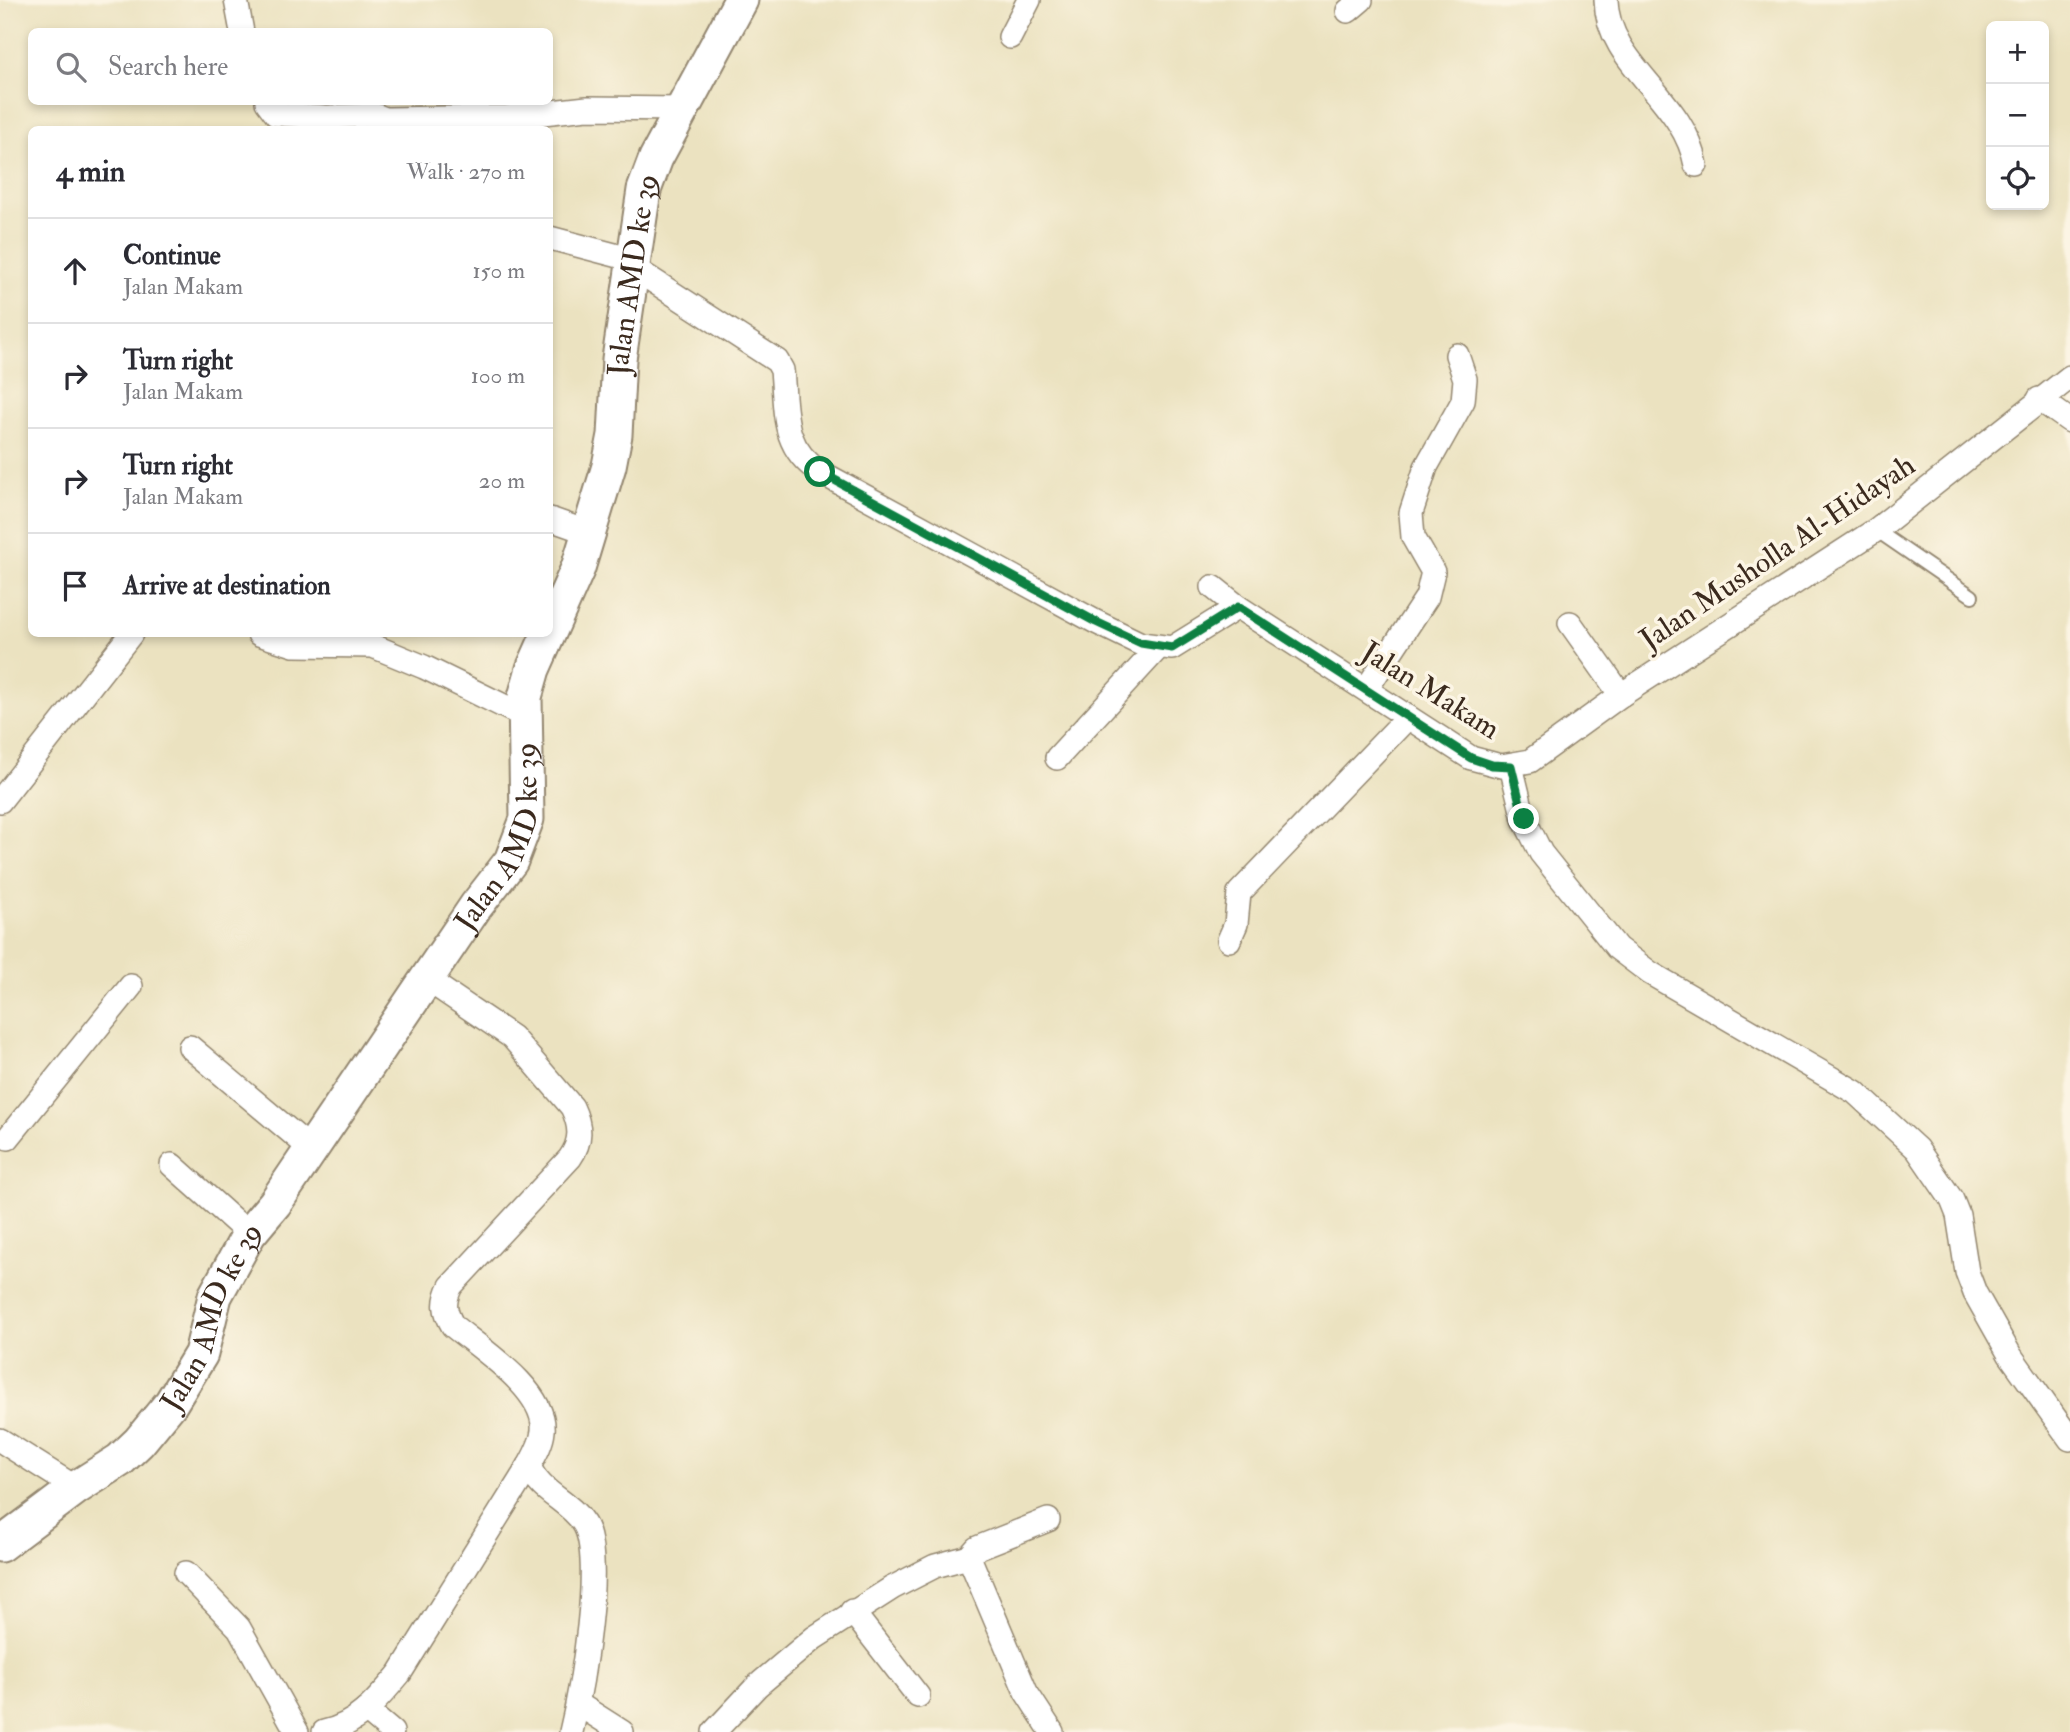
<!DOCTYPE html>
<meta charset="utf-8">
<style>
:root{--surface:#fff;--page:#f2f2f3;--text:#2b2b33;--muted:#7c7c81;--line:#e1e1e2}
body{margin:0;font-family:"IM FELL Double Pica",serif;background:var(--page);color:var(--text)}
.controls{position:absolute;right:21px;top:21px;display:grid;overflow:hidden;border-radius:10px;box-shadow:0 4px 10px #0003}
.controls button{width:63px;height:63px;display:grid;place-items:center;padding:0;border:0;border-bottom:2px solid var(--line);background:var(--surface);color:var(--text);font:35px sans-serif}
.stop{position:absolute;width:21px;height:21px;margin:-16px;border:5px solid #0b8043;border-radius:50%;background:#fff}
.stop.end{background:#0b8043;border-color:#fff;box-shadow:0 2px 7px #0008}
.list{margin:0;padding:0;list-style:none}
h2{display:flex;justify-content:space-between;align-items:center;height:91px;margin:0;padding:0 28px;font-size:30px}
h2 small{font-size:23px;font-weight:400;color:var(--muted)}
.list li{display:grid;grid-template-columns:46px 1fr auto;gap:21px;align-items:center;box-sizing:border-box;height:105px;padding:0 28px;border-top:2px solid var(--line)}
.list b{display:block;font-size:26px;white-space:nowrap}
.list p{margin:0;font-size:23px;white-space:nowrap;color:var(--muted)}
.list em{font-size:23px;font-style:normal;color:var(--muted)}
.icon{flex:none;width:38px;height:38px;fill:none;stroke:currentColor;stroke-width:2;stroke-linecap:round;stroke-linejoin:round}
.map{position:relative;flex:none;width:2070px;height:1732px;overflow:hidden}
.search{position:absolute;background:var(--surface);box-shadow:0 4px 10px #0003;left:28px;top:28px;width:525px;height:77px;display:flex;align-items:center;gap:18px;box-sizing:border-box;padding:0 24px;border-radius:10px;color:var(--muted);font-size:26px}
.panel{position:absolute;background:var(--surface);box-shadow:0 4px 10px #0003;left:28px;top:126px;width:525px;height:511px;border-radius:10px}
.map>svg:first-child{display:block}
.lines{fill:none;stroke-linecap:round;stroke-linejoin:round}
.lane-casing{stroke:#93866f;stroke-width:16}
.street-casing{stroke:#93866f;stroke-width:26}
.secondary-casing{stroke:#93866f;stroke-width:37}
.lane{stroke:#fff;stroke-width:12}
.street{stroke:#fff;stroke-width:23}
.secondary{stroke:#fff;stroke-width:33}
.route{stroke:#0b8043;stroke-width:9}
.labels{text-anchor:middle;stroke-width:7;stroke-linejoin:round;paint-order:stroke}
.street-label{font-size:30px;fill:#3b2a1e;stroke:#fcf5e5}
</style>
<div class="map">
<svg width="2070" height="1732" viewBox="0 0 2070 1732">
<rect width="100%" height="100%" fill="#fcf5e5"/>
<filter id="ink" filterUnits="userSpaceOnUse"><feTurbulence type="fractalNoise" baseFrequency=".0143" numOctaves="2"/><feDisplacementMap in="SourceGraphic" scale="14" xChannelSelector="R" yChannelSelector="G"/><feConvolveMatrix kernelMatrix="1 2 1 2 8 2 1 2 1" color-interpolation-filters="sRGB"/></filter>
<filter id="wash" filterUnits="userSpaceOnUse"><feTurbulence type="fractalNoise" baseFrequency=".00686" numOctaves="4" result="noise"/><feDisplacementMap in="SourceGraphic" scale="28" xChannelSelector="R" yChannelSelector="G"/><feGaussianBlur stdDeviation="1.57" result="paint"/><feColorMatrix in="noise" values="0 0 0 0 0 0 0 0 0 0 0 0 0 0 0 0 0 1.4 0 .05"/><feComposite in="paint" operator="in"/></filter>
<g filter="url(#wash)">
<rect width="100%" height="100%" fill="#ebe2c0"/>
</g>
<g filter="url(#ink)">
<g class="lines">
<defs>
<polyline id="lane" points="1876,530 1972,596"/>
<g id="street">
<polyline points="236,0 242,32"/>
<path d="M1606 0C1607 64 1684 98 1696 165"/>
<polyline points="1348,11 1361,0"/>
<polyline points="1010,37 1029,0"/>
<polyline points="267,102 276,114 327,117 375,115 385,119 507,117 587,108 683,109"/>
<polyline points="550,238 634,260"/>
<path d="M632 267 777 361 782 370C786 411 781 447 820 472L1096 622 1141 644 1172 648 1238 607 1471 758 1501 766 1530 761 1621 695 1876 530 2070 377"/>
<polyline points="2039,399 2070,421"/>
<polyline points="550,519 590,533"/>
<polyline points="1213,587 1238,607"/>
<polyline points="1570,623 1621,695"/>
<polyline points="259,634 294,645 373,646 424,667 526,717"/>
<polyline points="1367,688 1427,597 1433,572 1413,537 1411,513 1426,467 1463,401 1465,379 1457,355"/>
<polyline points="1057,758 1158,648"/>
<polyline points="1511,766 1524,819 1541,853 1617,948 1650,973 1855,1092 1917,1149 1952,1200 1958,1215 1967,1272 1975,1293 2010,1355 2070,1439"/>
<polyline points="0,801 131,634"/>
<polyline points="1229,940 1236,924 1239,893 1408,717"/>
<polyline points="190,1047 311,1149"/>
<polyline points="8,1138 131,986"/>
<polyline points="172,1165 249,1234"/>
<polyline points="0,1440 76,1488"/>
<path d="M529 1466C540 1494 569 1500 584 1524 605 1558 581 1691 571 1732"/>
<polyline points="969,1557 1026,1692 1052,1732"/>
<polyline points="186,1573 239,1628 297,1732"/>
<polyline points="852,1611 918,1696"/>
<polyline points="578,1704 622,1732"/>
<polyline points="366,1710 392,1732"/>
<path d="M324 1732C358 1725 379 1698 400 1673L529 1466C535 1455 542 1443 543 1431 547 1391 481 1349 453 1326 444 1311 443 1302 451 1286L570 1158C582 1141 581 1126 572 1107L512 1037 428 980"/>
<polyline points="714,1732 757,1686 814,1638 892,1588 935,1566 969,1557 977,1548 1048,1520"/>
</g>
<g id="secondary">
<path id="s1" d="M0 1545 76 1488 120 1460 139 1442 171 1403 201 1354 215 1296 249 1234 275 1203 476 906 511 861 527 819 525 697 533 669 578 568 609 466 615 435 619 359 644 190 656 158 741 0"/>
</g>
</defs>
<use href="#lane" class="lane-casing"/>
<use href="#street" class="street-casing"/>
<use href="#secondary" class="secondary-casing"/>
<use href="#lane" class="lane"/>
<use href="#street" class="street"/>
<use href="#secondary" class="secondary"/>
</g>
</g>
<g class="lines" filter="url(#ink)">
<polyline class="route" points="820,472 1096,622 1141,643 1172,648 1238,607 1471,758 1492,765 1511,766 1524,819"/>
</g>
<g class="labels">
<g class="street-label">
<text dy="10" stroke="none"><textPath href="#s1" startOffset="1474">Jalan AMD ke 39</textPath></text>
<text transform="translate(1777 552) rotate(-34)" y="10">Jalan Musholla Al-Hidayah</text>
<text transform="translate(1431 690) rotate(32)" y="10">Jalan Makam</text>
<text dy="10" stroke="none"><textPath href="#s1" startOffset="887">Jalan AMD ke 39</textPath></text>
<text dy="10" stroke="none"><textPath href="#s1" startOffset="320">Jalan AMD ke 39</textPath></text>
</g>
</g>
</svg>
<div class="controls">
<button>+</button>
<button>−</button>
<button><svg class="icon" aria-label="locate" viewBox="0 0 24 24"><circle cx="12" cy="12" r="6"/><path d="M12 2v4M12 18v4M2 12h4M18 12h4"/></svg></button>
</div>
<div class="stop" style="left:820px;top:472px"></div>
<div class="stop end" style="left:1524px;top:819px"></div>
<div class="search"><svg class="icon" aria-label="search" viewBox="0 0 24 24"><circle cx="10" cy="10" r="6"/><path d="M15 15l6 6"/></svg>Search here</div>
<section class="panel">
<h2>4 min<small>Walk · 270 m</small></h2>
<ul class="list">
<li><svg class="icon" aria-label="ahead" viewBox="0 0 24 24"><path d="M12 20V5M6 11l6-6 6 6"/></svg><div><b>Continue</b><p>Jalan Makam</p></div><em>150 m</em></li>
<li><svg class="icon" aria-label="right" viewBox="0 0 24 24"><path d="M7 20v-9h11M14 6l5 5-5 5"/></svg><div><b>Turn right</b><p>Jalan Makam</p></div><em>100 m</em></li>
<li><svg class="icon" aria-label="right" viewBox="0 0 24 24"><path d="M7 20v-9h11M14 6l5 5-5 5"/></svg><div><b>Turn right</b><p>Jalan Makam</p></div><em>20 m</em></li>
<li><svg class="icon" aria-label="arrive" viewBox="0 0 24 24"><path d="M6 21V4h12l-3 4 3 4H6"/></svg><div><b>Arrive at destination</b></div></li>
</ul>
</section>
</div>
